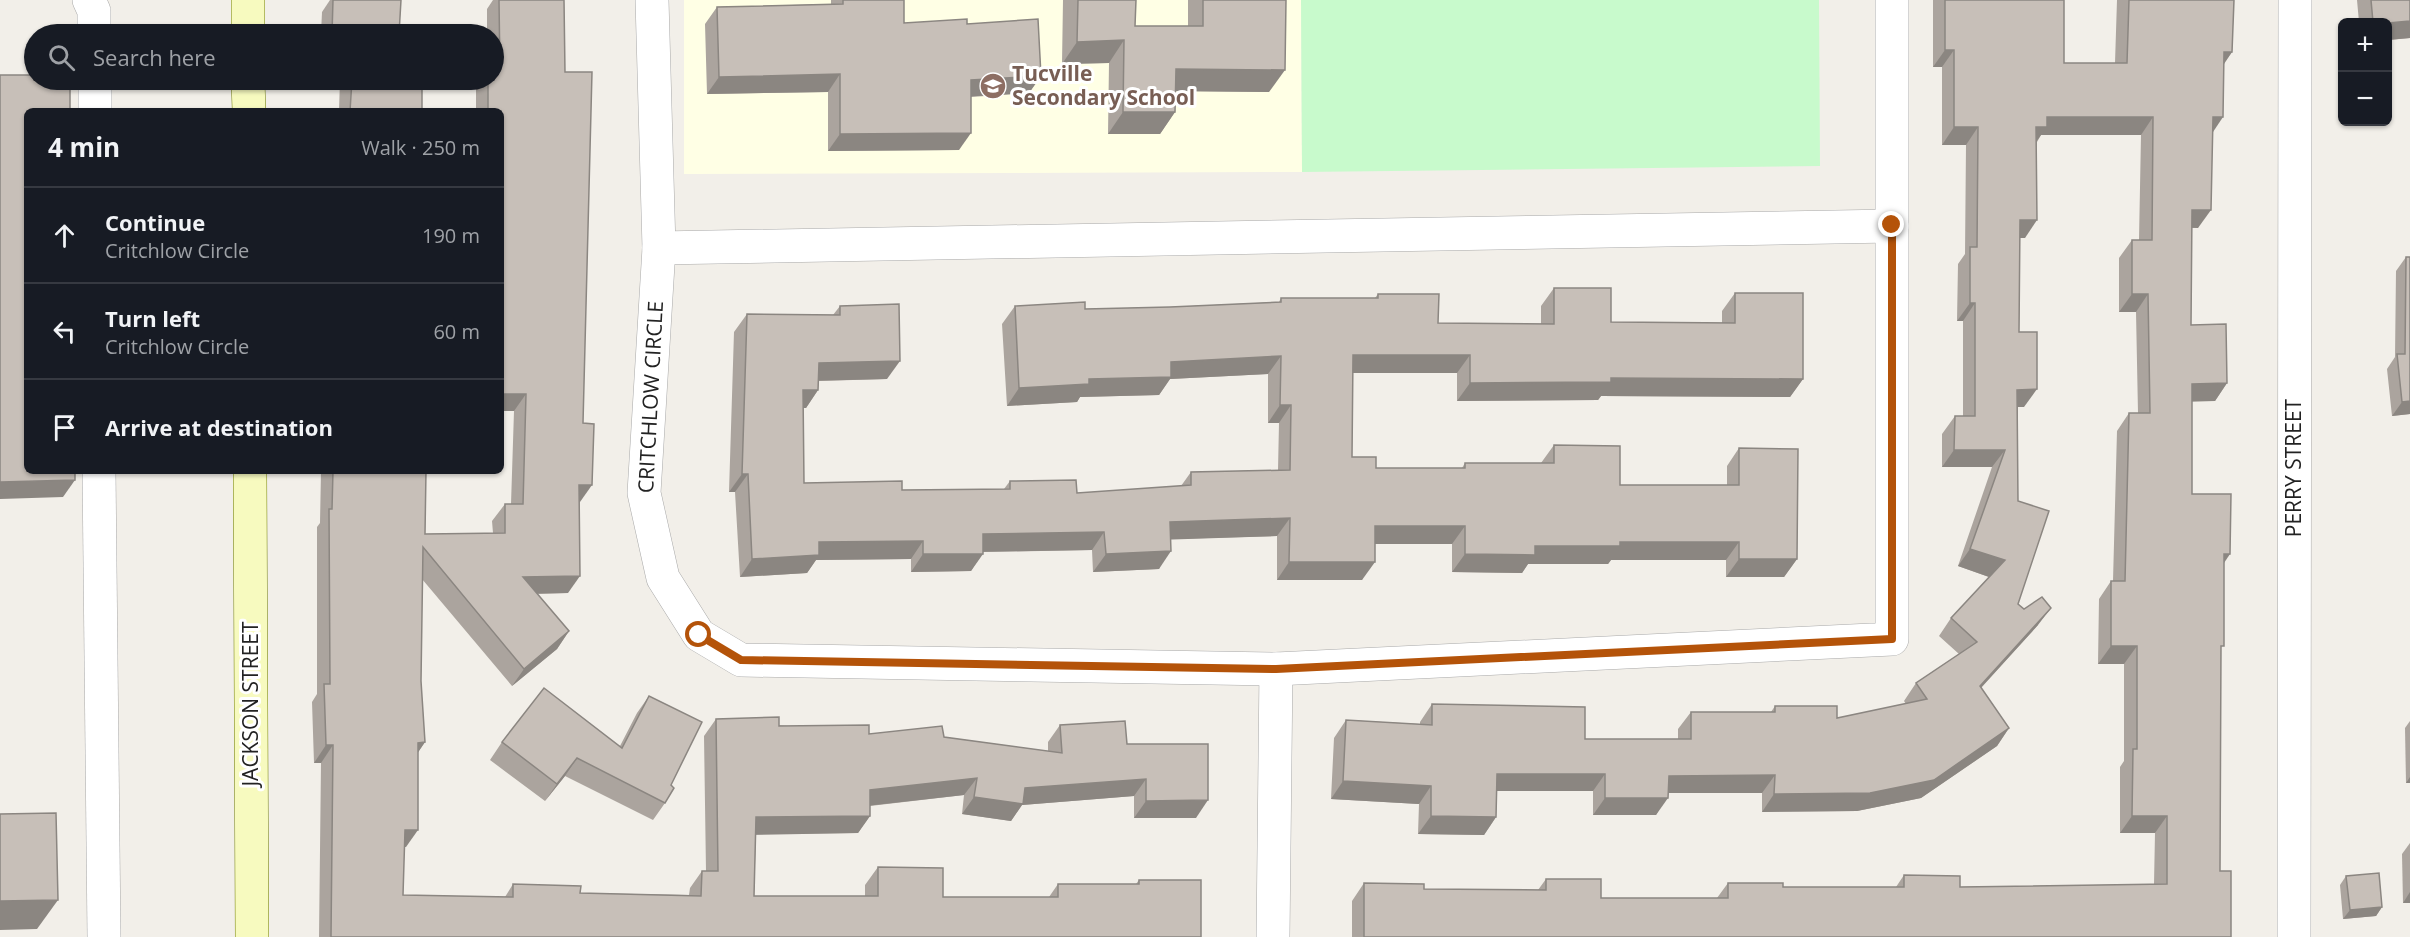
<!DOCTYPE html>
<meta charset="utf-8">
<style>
:root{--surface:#171b24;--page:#20242c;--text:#f1f3f6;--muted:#9ea1a6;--line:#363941}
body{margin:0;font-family:"Open Sans",sans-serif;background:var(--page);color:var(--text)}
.controls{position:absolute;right:18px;top:18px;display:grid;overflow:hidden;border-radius:9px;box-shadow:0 2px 4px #0004}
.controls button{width:54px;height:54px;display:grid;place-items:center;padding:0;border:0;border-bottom:2px solid var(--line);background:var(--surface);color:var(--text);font:30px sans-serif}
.stop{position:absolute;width:18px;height:18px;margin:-14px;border:4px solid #b45309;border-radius:50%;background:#fff}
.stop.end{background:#b45309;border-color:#fff;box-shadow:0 2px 6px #0008}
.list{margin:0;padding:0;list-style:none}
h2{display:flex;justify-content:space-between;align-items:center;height:78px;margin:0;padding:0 24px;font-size:26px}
h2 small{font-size:20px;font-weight:400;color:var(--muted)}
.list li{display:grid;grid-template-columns:39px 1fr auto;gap:18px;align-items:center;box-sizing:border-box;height:96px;padding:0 24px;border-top:2px solid var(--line)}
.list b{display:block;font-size:22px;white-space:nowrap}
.list p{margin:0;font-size:20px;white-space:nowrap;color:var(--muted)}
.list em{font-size:20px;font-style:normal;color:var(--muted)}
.icon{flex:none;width:33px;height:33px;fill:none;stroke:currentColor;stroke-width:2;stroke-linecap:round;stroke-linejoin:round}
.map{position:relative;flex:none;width:2410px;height:937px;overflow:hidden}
.search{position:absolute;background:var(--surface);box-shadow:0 2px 4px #0004;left:24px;top:24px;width:480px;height:66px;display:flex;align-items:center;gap:15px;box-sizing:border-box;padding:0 21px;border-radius:33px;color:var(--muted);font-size:22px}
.panel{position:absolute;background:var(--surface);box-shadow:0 2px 4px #0004;left:24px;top:108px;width:480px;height:366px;border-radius:9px}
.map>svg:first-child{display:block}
.education{fill:#ffffe5}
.park{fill:#c8facc}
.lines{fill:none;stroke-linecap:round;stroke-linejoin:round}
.street-casing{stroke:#a9a9a9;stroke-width:34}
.secondary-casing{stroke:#707d05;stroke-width:34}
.street{stroke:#fff;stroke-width:33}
.secondary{stroke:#f7fabf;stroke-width:33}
.wall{fill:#aba49e}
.shaded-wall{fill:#8b8681}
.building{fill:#c7bfb8;stroke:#8b8681;stroke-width:1.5}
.route{stroke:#b45309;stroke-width:8}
.labels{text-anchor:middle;stroke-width:6;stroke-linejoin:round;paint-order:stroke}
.education-label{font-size:21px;font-weight:bold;fill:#785e54;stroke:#fff;text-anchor:start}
.street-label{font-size:21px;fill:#222;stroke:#fff}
</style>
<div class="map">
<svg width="2410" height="937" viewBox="0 0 2410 937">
<rect width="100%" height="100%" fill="#f2efe9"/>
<polygon class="education" points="684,0 1301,0 1302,172 684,174"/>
<polygon class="park" points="1301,0 1819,0 1820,166 1302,172"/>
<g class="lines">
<defs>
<g id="street">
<polyline points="89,0 94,11 94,34"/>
<polyline points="652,0 659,248 644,493 663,578 699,635 741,660 1276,669 1892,639 1892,0"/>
<polyline points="95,80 95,111"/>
<polyline points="659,248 1892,226"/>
<polyline points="99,471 104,937"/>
<polyline points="1273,937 1276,669"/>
<polyline points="2294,937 2295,0"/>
</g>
<g id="secondary">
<polyline points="248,0 248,34"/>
<polyline points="248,80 249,111"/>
<polyline points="250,471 252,937"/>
</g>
</defs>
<use href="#street" class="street-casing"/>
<use href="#secondary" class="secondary-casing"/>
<use href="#street" class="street"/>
<use href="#secondary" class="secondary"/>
</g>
<g class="wall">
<polygon points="330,0 401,0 399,34 321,34 322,12"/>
<polygon points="493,0 564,0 565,72 580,502 568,593 537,594 569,631 557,649 512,686 422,579 421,681 425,742 418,752 406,847 404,847 403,895 505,897 513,884 580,893 689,895 690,888 702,871 706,871 704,736 716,719 869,734 944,737 1048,751 1048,742 1060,725 1127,744 1196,818 1134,818 1134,796 1022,805 1011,821 962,814 964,795 870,806 870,816 858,833 756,834 754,896 865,896 865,885 878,867 943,897 1049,897 1058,884 1136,884 1139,880 1201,937 319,937 321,763 314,763 312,702 317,694 317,527 320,523 321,471 426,471 425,534 493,533 492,521 505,504 511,504 514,411 501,411 501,111 476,111 476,89 483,80 494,80 494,34 487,34 487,9"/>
<polygon points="831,0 904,0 904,23 967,24 1041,76 1029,93 971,97 959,150 828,151 828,92 707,94 705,24 717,7 831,4"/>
<polygon points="1063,0 1136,0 1135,26 1188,26 1188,0 1286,0 1269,92 1176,91 1175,112 1160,134 1108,134 1109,63 1062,64"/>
<polygon points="1933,0 2064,0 2064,63 2115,63 2117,0 2234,0 2232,52 2223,64 2198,228 2192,228 2191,325 2227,383 2215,401 2192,401 2192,494 2224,563 2221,649 2220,871 2231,937 1352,937 1352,901 1364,883 1424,889 1538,890 1546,879 1601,898 1717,898 1728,883 1783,887 1896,887 1904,875 1960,887 2154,884 2155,833 2120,833 2120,767 2124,761 2124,664 2098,664 2099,599 2111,581 2113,581 2117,431 2129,413 2138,413 2136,312 2119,312 2119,258 2132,240 2139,240 2141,135 2041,135 2037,142 2025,238 2020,238 2019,332 2024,407 2018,407 2018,604 2038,625 1981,688 2009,728 1997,746 1921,798 1857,811 1762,812 1762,793 1668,793 1656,815 1593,815 1593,791 1497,791 1496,817 1484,835 1418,834 1419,804 1331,799 1334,738 1346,720 1420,724 1420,722 1432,704 1585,739 1678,739 1678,729 1691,712 1771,712 1775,706 1837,718 1906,704 1904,701 1916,683 1959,654 1939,636 1951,618 1989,577 1958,566 1992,467 1942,467 1942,434 1955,416 1963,416 1963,321 1957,321 1958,264 1965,254 1966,145 1942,145 1942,67 1933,67"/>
<polygon points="2357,0 2410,0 2410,38 2388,40 2388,22 2359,22"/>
<polygon points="340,80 397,80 397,88 422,111 339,111"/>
<polygon points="2406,257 2410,414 2392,416 2387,369 2395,357 2396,271"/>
<polygon points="1554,288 1611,322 1722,323 1722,311 1735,293 1803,379 1790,397 1601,396 1598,400 1457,401 1457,373 1352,373 1352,457 1376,468 1462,468 1465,463 1541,463 1554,445 1620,485 1727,485 1727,466 1739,448 1797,559 1784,577 1726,577 1726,560 1611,560 1608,564 1528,564 1522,573 1452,572 1452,544 1375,544 1362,580 1277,580 1277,536 1171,539 1159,569 1093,572 1092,550 983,552 971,571 911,572 911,559 816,560 807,573 740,577 735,492 729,492 734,332 747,314 833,315 840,306 887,379 819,381 818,390 806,408 803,408 804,483 902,490 1004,489 1010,481 1077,493 1181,486 1191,472 1278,470 1279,423 1268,423 1268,374 1170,379 1159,395 1080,397 1077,402 1007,406 1002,324 1015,306 1085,309 1170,307 1279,302 1281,298 1375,298 1378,294 1438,323 1541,324 1541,306"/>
<polygon points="649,696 671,785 665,803 653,820 565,776 545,801 490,760 502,742 620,746 637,713"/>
<polygon points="2410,721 2410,783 2406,783 2405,728"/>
<polygon points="2410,843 2410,903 2403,903 2402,854"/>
<polygon points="2346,876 2382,907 2376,916 2343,919 2340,885"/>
</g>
<g class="shaded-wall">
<polygon points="2410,21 2410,38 2388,40 2388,23"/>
<polygon points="1124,40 1109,63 1062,64 1077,42"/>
<polygon points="1945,50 1954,50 1942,67 1933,67"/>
<polygon points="2224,52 2232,52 2220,70"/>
<polygon points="1176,69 1285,70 1269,92 1161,91"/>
<polygon points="840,74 828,92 707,94 719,77"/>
<polygon points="1041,76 1029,93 959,97 971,80"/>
<polygon points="1123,112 1175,112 1160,134 1108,134"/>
<polygon points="2047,117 2153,117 2141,135 2041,135 2034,145 2036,127"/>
<polygon points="2213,117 2223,117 2211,135"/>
<polygon points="1954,127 1978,127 1966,145 1942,145"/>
<polygon points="971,133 959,150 828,151 840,134"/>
<polygon points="2192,210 2211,210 2198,228 2179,227"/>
<polygon points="2020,220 2037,220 2025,238 2008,238"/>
<polygon points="2132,294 2148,294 2136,312 2119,312"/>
<polygon points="1970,303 1975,303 1963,321 1957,321"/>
<polygon points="1353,355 1470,355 1457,373 1340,373"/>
<polygon points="1281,356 1268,374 1170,379 1159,395 1080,397 1077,402 1007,406 1019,388 1171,362"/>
<polygon points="900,361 887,379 806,381 819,363"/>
<polygon points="1611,378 1803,379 1790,397 1601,396 1598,400 1457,401 1470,383"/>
<polygon points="2227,383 2215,401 2180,402 2192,384"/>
<polygon points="2037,389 2024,407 2005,407 2017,390"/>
<polygon points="803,390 818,390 806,408 790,408"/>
<polygon points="501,394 526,394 514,411 501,411"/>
<polygon points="2410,401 2410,414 2392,416 2402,402"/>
<polygon points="1280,405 1291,405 1279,423 1268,423"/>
<polygon points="1954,450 2005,450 1992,467 1942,467"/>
<polygon points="742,474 748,474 735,492 729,492"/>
<polygon points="75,480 63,497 0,499 0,482"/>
<polygon points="579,485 592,485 580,502 567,502"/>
<polygon points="1290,518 1277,536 1157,540 1170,522"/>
<polygon points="1375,526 1465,526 1452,544 1362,544"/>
<polygon points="1104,532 1092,550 970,552 983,534"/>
<polygon points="923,541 911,559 816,560 807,573 740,577 752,559 819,542"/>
<polygon points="1620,542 1739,542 1726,560 1611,560 1608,564 1528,564 1522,573 1452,572 1465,554 1535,546"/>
<polygon points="1970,549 2005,560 1992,578 1958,566"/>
<polygon points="1171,551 1159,569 1093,572 1106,554"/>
<polygon points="923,554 983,554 971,571 911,572"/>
<polygon points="2224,554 2230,554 2218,572"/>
<polygon points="1739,559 1797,559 1784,577 1726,577"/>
<polygon points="1289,562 1375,562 1362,580 1277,580"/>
<polygon points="580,576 568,593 511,594 523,577"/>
<polygon points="2051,608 2038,625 1967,703 1980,686"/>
<polygon points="569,631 557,649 512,686 524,669"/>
<polygon points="2111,646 2137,646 2124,664 2098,664"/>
<polygon points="2009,728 1997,746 1921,798 1857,811 1762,812 1774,794"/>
<polygon points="425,742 413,760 418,743"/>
<polygon points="326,745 333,745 321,763 314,763"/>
<polygon points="577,758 565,776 545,801 557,784"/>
<polygon points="1497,774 1605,774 1593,791 1484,791"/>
<polygon points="1775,775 1762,793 1656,793 1669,776"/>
<polygon points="2410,777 2410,783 2406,783"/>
<polygon points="977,778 964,795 857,807 870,790"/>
<polygon points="1146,779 1134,796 1022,805 1011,821 962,814 974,797 1025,788"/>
<polygon points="1343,781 1431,786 1419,804 1331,799"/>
<polygon points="1605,798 1668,798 1656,815 1593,815"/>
<polygon points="1208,800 1196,818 1134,818 1146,801"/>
<polygon points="870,816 858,833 744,835 756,817"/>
<polygon points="1431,816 1496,817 1484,835 1418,834"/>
<polygon points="2132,816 2167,816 2155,833 2120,833"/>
<polygon points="405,830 418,830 406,847 393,847"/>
<polygon points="2410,892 2410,903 2403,903"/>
<polygon points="58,900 37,929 0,930 0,901"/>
<polygon points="2382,907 2376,916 2343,919 2350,910"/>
</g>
<g class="building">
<polygon points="333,0 401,0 399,34 332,34"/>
<polygon points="499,0 564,0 565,72 592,72 583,423 594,424 592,485 579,485 580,576 523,577 569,631 524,669 423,547 421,681 425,742 418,743 418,830 405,830 403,895 513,897 513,884 581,886 580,893 701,896 702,871 718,871 716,719 779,717 779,726 869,725 869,734 942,726 944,737 1062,753 1060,725 1125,721 1127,744 1208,744 1208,800 1146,801 1146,779 1025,788 1023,804 974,797 977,778 870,790 870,816 756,817 754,896 878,896 878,867 943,868 943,897 1058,897 1058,884 1139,884 1139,880 1201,880 1201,937 331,937 333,745 326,745 324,684 330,684 329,509 332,509 333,471 426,471 425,534 505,533 505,504 523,504 526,394 501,394 501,111 488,111 488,80 494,80 494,71 500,71"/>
<polygon points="843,0 904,0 904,23 967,19 967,24 1038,19 1041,76 971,80 971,133 840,134 840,74 719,77 717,7 843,4"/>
<polygon points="1078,0 1136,0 1135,26 1203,26 1203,0 1286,0 1285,70 1176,69 1175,112 1123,112 1124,40 1077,42"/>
<polygon points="1945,0 2064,0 2064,63 2127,63 2129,0 2234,0 2232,52 2224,52 2223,117 2213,117 2211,210 2192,210 2191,325 2226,324 2227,383 2192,384 2192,494 2231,494 2230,554 2224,554 2224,646 2221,646 2220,871 2231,871 2231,937 1364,937 1364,883 1424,884 1424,889 1546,890 1546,879 1601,879 1601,898 1728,898 1728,883 1783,883 1783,887 1904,887 1904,875 1960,876 1960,887 2167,884 2167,816 2132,816 2133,749 2137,749 2137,646 2111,646 2111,581 2125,581 2129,413 2150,413 2148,294 2132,294 2132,240 2152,240 2153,117 2047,117 2047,127 2036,127 2037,220 2020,220 2019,332 2037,332 2037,389 2017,390 2018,501 2049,511 2018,604 2024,609 2042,597 2051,608 1980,686 2009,728 1934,780 1870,793 1774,794 1775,775 1669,776 1668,798 1605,798 1605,774 1497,774 1496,817 1431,816 1431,786 1343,781 1346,720 1432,725 1432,704 1585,707 1585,739 1691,739 1691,712 1775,712 1775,706 1837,706 1837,718 1927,699 1916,683 1977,642 1951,618 2005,560 1970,549 2005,450 1954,450 1955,416 1975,416 1975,303 1970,303 1970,247 1977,247 1978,127 1954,127 1954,50 1945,50"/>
<polygon points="2371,0 2410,0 2410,21 2388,23 2388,22 2373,22"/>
<polygon points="0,75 34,75 34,80 70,80 70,111 27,111 27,471 75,471 75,480 0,482"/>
<polygon points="352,80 397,80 397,88 422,89 422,111 350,111"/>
<polygon points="2406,257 2410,257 2410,401 2402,402 2397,354 2405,354"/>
<polygon points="1554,288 1611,288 1611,322 1735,323 1735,293 1803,293 1803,379 1611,378 1611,382 1470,383 1470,355 1353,355 1352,457 1376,457 1376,468 1465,468 1465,463 1554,463 1554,445 1620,446 1620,485 1739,485 1739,448 1798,449 1797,559 1739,559 1739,542 1620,542 1620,546 1535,546 1535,555 1465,554 1465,526 1375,526 1375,562 1289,562 1290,518 1170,522 1171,551 1106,554 1104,532 983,534 983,554 923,554 923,541 819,542 819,555 752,559 748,474 742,474 747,314 840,315 840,306 899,304 900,361 819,363 818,390 803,390 804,483 902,481 902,490 1010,489 1010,481 1076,480 1077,493 1191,485 1191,472 1290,470 1291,405 1280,405 1281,356 1171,362 1171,377 1089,379 1089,384 1019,388 1015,306 1085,302 1085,309 1170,307 1281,302 1281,298 1378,298 1378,294 1439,294 1438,323 1554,324"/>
<polygon points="544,688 622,748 649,696 702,722 671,785 674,788 665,803 577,758 557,784 502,742"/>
<polygon points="56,813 58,900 0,901 0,814"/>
<polygon points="2379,873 2382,907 2350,910 2346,876"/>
</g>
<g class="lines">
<polyline class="route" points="699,635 741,660 1276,669 1892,639 1892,225"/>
</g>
<defs>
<symbol id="school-disc" viewBox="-11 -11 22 22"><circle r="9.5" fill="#8d6e63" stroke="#fff"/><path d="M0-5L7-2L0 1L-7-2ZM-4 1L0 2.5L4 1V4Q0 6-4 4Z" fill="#fff"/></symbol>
</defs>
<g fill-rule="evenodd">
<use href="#school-disc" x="978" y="71" width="30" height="30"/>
</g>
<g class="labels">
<g class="education-label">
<text x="1012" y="81">Tucville<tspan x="1012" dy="24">Secondary School</tspan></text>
</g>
<g class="street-label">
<text transform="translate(651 397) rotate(-87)" y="7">CRITCHLOW CIRCLE</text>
<text transform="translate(2294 468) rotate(-90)" y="7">PERRY STREET</text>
<text transform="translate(251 704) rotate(-90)" y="7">JACKSON STREET</text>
</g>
</g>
</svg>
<div class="controls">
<button>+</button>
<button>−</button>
</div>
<div class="stop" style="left:699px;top:635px"></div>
<div class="stop end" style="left:1892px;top:225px"></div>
<div class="search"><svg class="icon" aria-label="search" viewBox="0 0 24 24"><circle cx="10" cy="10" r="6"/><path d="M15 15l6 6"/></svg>Search here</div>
<section class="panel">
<h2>4 min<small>Walk · 250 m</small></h2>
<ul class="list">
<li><svg class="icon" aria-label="ahead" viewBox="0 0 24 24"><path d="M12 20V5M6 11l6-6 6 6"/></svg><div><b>Continue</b><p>Critchlow Circle</p></div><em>190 m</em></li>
<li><svg class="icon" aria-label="left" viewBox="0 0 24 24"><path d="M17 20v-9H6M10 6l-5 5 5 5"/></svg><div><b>Turn left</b><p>Critchlow Circle</p></div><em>60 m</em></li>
<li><svg class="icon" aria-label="arrive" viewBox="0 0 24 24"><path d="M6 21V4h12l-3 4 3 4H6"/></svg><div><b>Arrive at destination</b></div></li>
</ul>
</section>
</div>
